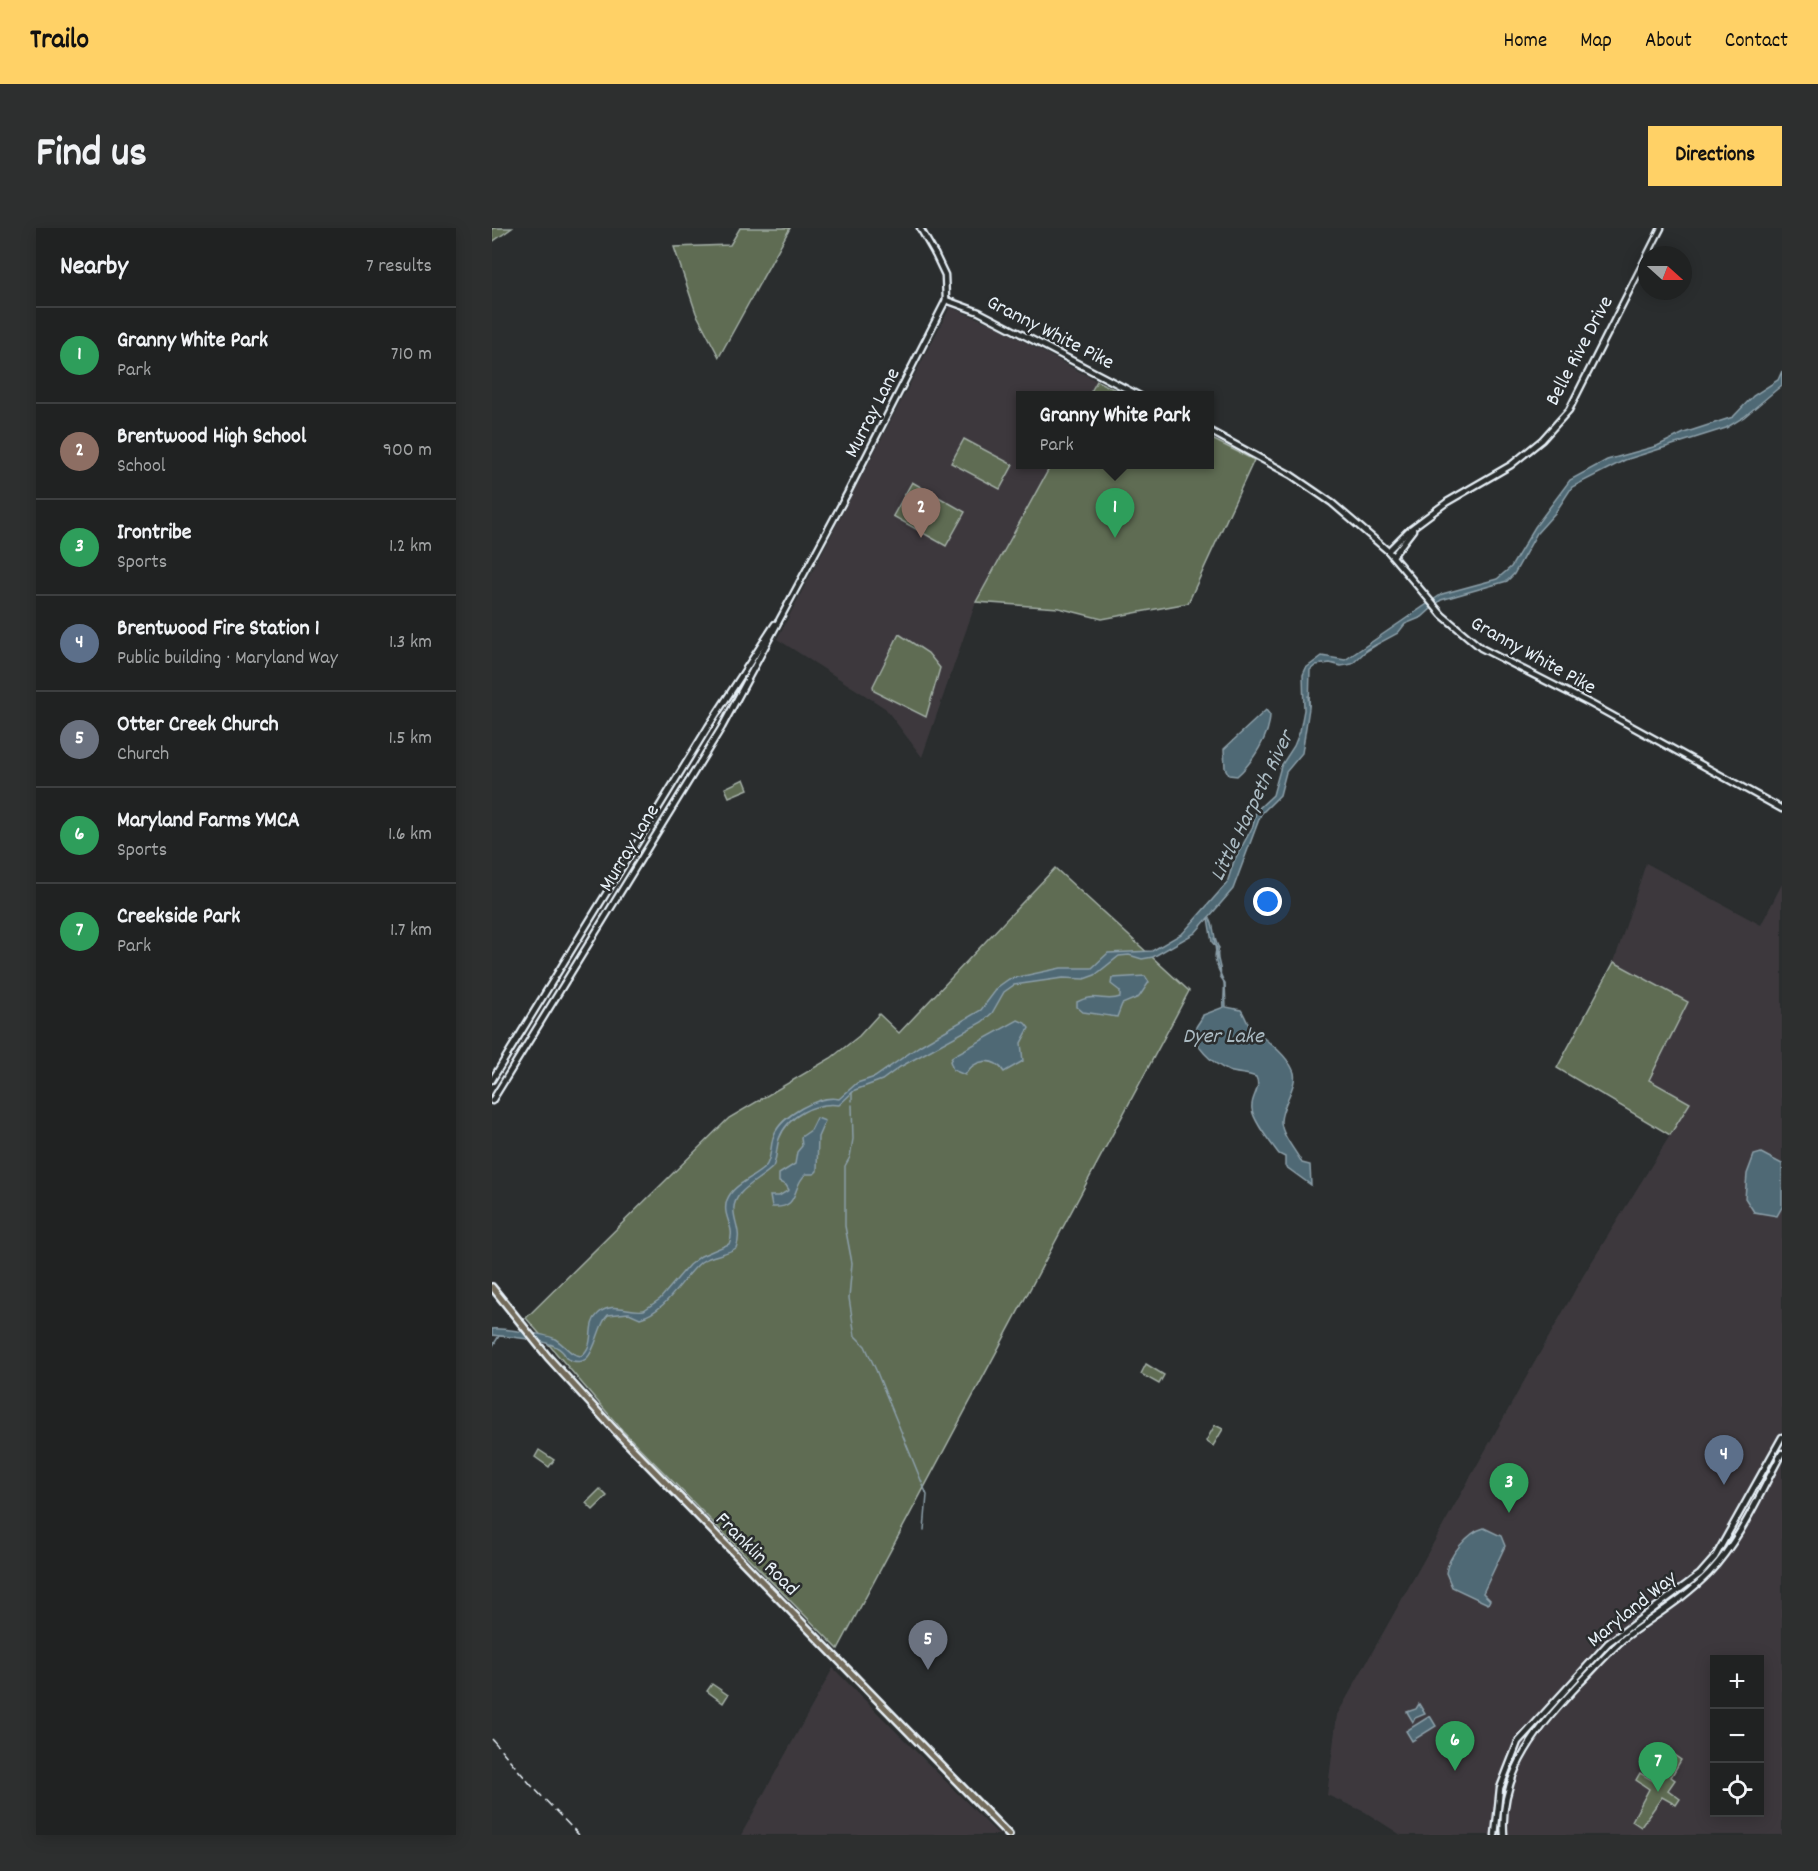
<!DOCTYPE html>
<meta charset="utf-8">
<style>
:root{--surface:#202222;--page:#2d2f2f;--text:#f1f3f6;--muted:#a2a4a5;--line:#3d3f40;--accent:#ffd166}
body{margin:0;font-family:Dekko,sans-serif;background:var(--page);color:var(--text)}
.controls{position:absolute;right:18px;bottom:18px;display:grid;overflow:hidden;border-radius:0px;box-shadow:0 3px 15px #0003}
.controls button{width:54px;height:54px;display:grid;place-items:center;padding:0;border:0;border-bottom:2px solid var(--line);background:var(--surface);color:var(--text);font:30px sans-serif}
.compass{position:absolute;left:1146px;top:18px;width:54px;height:54px;border-radius:50%;background:var(--surface);box-shadow:0 3px 15px #0003;rotate:111deg}
.you{position:absolute;left:776px;top:674px;width:21px;height:21px;margin:-15px;border:4px solid #fff;border-radius:50%;background:#1a73e8;box-shadow:0 0 0 9px #1a73e833}
.badge{display:grid;place-items:center;width:39px;height:39px;border-radius:50%;background:var(--accent);color:#fff;font-size:20px;font-weight:700}
.pin{position:absolute;translate:-50% -50px;filter:drop-shadow(0 2px 3px #0008)}
.pin::after{content:'';position:absolute;top:32px;width:21px;height:18px;background:inherit;clip-path:polygon(0 0,100% 0,50% 100%)}
.popup{position:absolute;left:524px;top:163px;width:198px;height:78px;box-sizing:border-box;display:grid;place-content:center;border-radius:0px;background:var(--surface);filter:drop-shadow(0 2px 4px #0005);font-size:20px;white-space:nowrap;color:var(--muted)}
.popup b{font-size:22px;color:var(--text)}
.popup::after{content:'';position:absolute;left:50%;top:100%;margin-left:-12px;border:12px solid transparent;border-top-color:var(--surface)}
.list{margin:0;padding:0;list-style:none}
h2{display:flex;justify-content:space-between;align-items:center;height:78px;margin:0;padding:0 24px;font-size:26px}
h2 small{font-size:20px;font-weight:400;color:var(--muted)}
.list li{display:grid;grid-template-columns:39px 1fr auto;gap:18px;align-items:center;box-sizing:border-box;height:96px;padding:0 24px;border-top:2px solid var(--line)}
.list b{display:block;font-size:22px;white-space:nowrap}
.list p{margin:0;font-size:20px;white-space:nowrap;color:var(--muted)}
.list em{font-size:20px;font-style:normal;color:var(--muted)}
.icon{flex:none;width:33px;height:33px;fill:none;stroke:currentColor;stroke-width:2;stroke-linecap:round;stroke-linejoin:round}
.map{position:relative;flex:none;width:1290px;height:1607px;overflow:hidden;border-radius:0px}
header{display:flex;align-items:center;gap:36px;box-sizing:border-box;height:84px;padding:0 30px;background:var(--accent);color:#111}
header strong{font-size:28px}
nav{display:flex;gap:33px;margin-inline-start:auto;font-size:21px}
.intro{display:flex;align-items:center;justify-content:space-between;box-sizing:border-box;height:144px;padding:0 36px}
h1{margin:0;font-size:42px}
.button{padding:15px 27px;border-radius:0px;background:var(--accent);color:#111;font-size:21px;font-weight:700}
main{display:flex;gap:36px;padding:0 36px}
aside{flex:1;background:var(--surface);border-radius:0px;box-shadow:0 3px 15px #0003}
.map>svg:first-child{display:block}
.built{fill:#3c393d;fill-rule:evenodd}
.green{fill:#5e6c53;stroke:#a3aea6;stroke-width:1.5}
.water{fill:#4f6974;stroke:#8c9fa9;stroke-width:1.5}
.lines{fill:none;stroke-linecap:round;stroke-linejoin:round}
.stream{stroke:#8c9fa9;stroke-width:1.5}
.tertiary-casing{stroke:#e8f1f8;stroke-width:9}
.secondary-casing{stroke:#e8f1f8;stroke-width:9}
.primary-casing{stroke:#e8f1f8;stroke-width:10}
.tertiary{stroke:#2a2d2e;stroke-width:4.5}
.secondary{stroke:#2a2d2e;stroke-width:4.5}
.primary{stroke:#726b5a;stroke-width:5}
.rail{stroke:#e8f1f8;stroke-width:1.5;stroke-dasharray:9 4.5;stroke-linecap:butt}
.labels{text-anchor:middle;stroke-width:5;stroke-linejoin:round;paint-order:stroke}
.street-label{font-size:21px;fill:#e8f1f8;stroke:#2a2d2e}
.water-label{font-size:22px;font-style:italic;fill:#abbbc3;stroke:#2a2d2e}
</style>
<header>
<strong>Trailo</strong>
<nav><a>Home</a><a>Map</a><a>About</a><a>Contact</a></nav>
</header>
<div class="intro"><h1>Find us</h1><a class="button">Directions</a></div>
<main>
<aside>
<h2>Nearby<small>7 results</small></h2>
<ul class="list">
<li><span class="badge" style="background:#2e9e5b">1</span><div><b>Granny White Park</b><p>Park</p></div><em>710 m</em></li>
<li><span class="badge" style="background:#8d6e63">2</span><div><b>Brentwood High School</b><p>School</p></div><em>900 m</em></li>
<li><span class="badge" style="background:#2e9e5b">3</span><div><b>Irontribe</b><p>Sports</p></div><em>1.2 km</em></li>
<li><span class="badge" style="background:#5c6f8a">4</span><div><b>Brentwood Fire Station 1</b><p>Public building · Maryland Way</p></div><em>1.3 km</em></li>
<li><span class="badge" style="background:#6b7280">5</span><div><b>Otter Creek Church</b><p>Church</p></div><em>1.5 km</em></li>
<li><span class="badge" style="background:#2e9e5b">6</span><div><b>Maryland Farms YMCA</b><p>Sports</p></div><em>1.6 km</em></li>
<li><span class="badge" style="background:#2e9e5b">7</span><div><b>Creekside Park</b><p>Park</p></div><em>1.7 km</em></li>
</ul>
</aside>
<div class="map">
<svg width="1290" height="1607" viewBox="0 0 1290 1607">
<rect width="100%" height="100%" fill="#2a2d2e"/>
<filter id="ink" filterUnits="userSpaceOnUse"><feTurbulence type="fractalNoise" baseFrequency=".0167" numOctaves="2"/><feDisplacementMap in="SourceGraphic" scale="12" xChannelSelector="R" yChannelSelector="G"/><feConvolveMatrix kernelMatrix="1 2 1 2 8 2 1 2 1" color-interpolation-filters="sRGB"/></filter>
<g filter="url(#ink)">
<g class="built">
<polygon points="458,79 500,96 605,153 597,167 528,168 528,236 559,237 484,374 430,529 393,480 285,411"/>
<path d="M1154 635 1269 697 1290 656V1607H909L873 1584 835 1567 845 1487 1091 1048 1198 875 1156 852 1196 774 1122 734ZM1222 1432H1268V1584H1222Z"/>
<polygon points="341,1440 507,1607 249,1607"/>
</g>
<g class="green">
<polygon points="0,0 20,0 0,14"/>
<polygon points="248,0 298,0 227,129 204,85 182,19 238,17"/>
<polygon points="605,153 634,167 597,167"/>
<polygon points="718,210 762,232 696,375 610,391 567,380 484,374 559,237 718,236"/>
<polygon points="472,211 521,237 508,261 459,235"/>
<polygon points="420,254 473,284 454,318 401,288"/>
<polygon points="407,406 436,425 448,440 434,489 382,463 381,458"/>
<polygon points="252,551 256,561 237,569 233,560"/>
<polygon points="563,640 697,763 346,1421 131,1203 34,1090 237,890 339,830 367,808 387,786 407,805"/>
<polygon points="1122,734 1196,774 1157,852 1198,875 1178,907 1065,840"/>
<polygon points="654,1136 672,1147 667,1156 649,1146"/>
<polygon points="723,1197 731,1201 721,1218 714,1213"/>
<polygon points="47,1222 62,1232 57,1239 43,1229"/>
<polygon points="108,1261 115,1268 101,1282 94,1275"/>
<polygon points="220,1456 236,1467 231,1475 215,1463"/>
<polygon points="1182,1527 1189,1532 1179,1549 1183,1552 1176,1562 1188,1571 1184,1577 1170,1569 1149,1599 1140,1593 1157,1561 1144,1552 1148,1545 1165,1555"/>
</g>
<g class="water">
<path d="M1290 143V157L1252 189 1234 200 1133 232 1080 259 1063 285 1045 305 1022 346 1015 353 949 372 930 389 913 396 906 405 876 421 860 436 849 438 838 435 824 437 818 442 817 480 810 525 794 544 788 567 769 586 741 661 717 689C724 699 720 710 727 720 722 731 731 738 728 748L733 755 734 779 749 782C753 787 756 798 759 800 772 811 793 824 801 842 808 855 788 879 789 894 790 908 804 923 810 935L818 937 819 957 793 938V929L787 926C779 915 761 893 760 881 758 869 770 861 764 849 755 845 745 846 737 843 722 836 698 818 704 799 706 795 710 791 711 787L732 779C731 772 733 763 732 755 729 744 719 732 725 720L720 714 716 690 703 705 661 729 650 731 637 727 627 728 603 747 592 751 571 750 522 757 512 764 500 785 490 794 408 839 390 852 363 862 347 877C323 874 295 888 287 911 284 921 285 930 281 939 271 949 256 956 248 966 232 985 253 999 244 1020 234 1027 218 1027 209 1034 189 1051 175 1083 148 1090L137 1085 116 1087C102 1100 105 1147 74 1130 69 1110 19 1110 0 1107V1101C8 1100 53 1106 61 1110 72 1115 77 1127 89 1128 105 1116 93 1098 106 1086 120 1072 137 1085 152 1082L168 1071 197 1037 209 1028 237 1016C245 999 229 989 235 972 241 956 262 950 273 939 280 932 278 916 282 907 289 888 328 866 347 871L365 855 383 849 429 817 489 782 507 758 517 751 569 740H600L616 725 660 723 691 705 735 655 742 633 761 598 764 583 781 567 789 538 802 518 808 503 812 482 811 447 814 440 830 428 853 432 950 366 1005 351 1019 339 1043 299 1078 252 1115 232 1165 218 1192 205 1241 189 1261 168 1286 152Z"/>
<path d="M774 482 778 487C778 507 760 535 745 548L737 547 733 540 732 521Z"/>
<path d="M653 748 657 754 647 769 630 776 625 789 591 784 585 779V774C602 764 614 775 628 769V763L619 756 620 750Z"/>
<path d="M526 792 533 795 537 800 529 815 531 833 512 844C502 828 482 831 473 847L461 842 458 833 461 828Z"/>
<path d="M325 890 333 893 326 909 325 943 322 946H314C299 958 309 981 280 979L278 968H287L297 962 294 957 287 954V946L303 936 305 924 310 918 309 909 319 902Z"/>
<polygon points="1269,925 1290,936 1290,979 1285,988 1262,984 1253,970 1255,946 1262,927"/>
<path d="M992 1300 1009 1308 1013 1318 991 1365 998 1372 996 1376 960 1359 954 1345C956 1328 976 1304 992 1300Z"/>
<polygon points="927,1476 933,1486 923,1490 921,1494 915,1484 924,1481"/>
<polygon points="938,1488 944,1498 920,1513 914,1503"/>
</g>
<g class="lines">
<g class="stream">
<polyline points="873,424 884,417"/>
<polyline points="816,468 817,478"/>
<polyline points="722,710 725,732"/>
<polyline points="360,873 360,865"/>
<polyline points="360,877 361,911 358,929 353,938 353,998 360,1035 357,1070 363,1108 373,1118 384,1142 435,1267 432,1302"/>
<polyline points="0,1119 7,1108"/>
</g>
<defs>
<g id="tertiary">
<polyline points="443,26 453,47 454,72"/>
<polyline points="896,323 916,303 955,274 1019,237 1050,212 1077,182 1169,0"/>
<polyline points="901,328 921,302"/>
</g>
<g id="secondary">
<polyline points="428,0 443,26"/>
<polyline points="718,203 799,247 840,275 896,323 950,387 989,420 1099,476 1290,581"/>
<polyline points="0,852 216,499 283,396"/>
<polyline points="0,873 230,499 355,266 454,72 487,84 648,168"/>
<polyline points="1003,1607 1008,1560 1026,1514 1116,1415 1208,1346 1223,1329 1290,1209"/>
<path d="M1012 1607C1007 1543 1048 1498 1089 1454 1104 1439 1118 1422 1134 1409 1162 1388 1193 1370 1217 1345 1249 1311 1268 1265 1290 1225"/>
</g>
<polyline id="primary" points="0,1059 56,1129 129,1209 517,1607"/>
</defs>
<use href="#tertiary" class="tertiary-casing"/>
<use href="#secondary" class="secondary-casing"/>
<use href="#primary" class="primary-casing"/>
<use href="#tertiary" class="tertiary"/>
<use href="#secondary" class="secondary"/>
<use href="#primary" class="primary"/>
<polyline class="rail" points="0,1511 39,1557 87,1607"/>
</g>
</g>
<g class="labels">
<g class="street-label">
<text transform="translate(559 103) rotate(27)" y="7">Granny White Pike</text>
<text transform="translate(1086 122) rotate(-62)" y="7">Belle Rive Drive</text>
<text transform="translate(379 184) rotate(-63)" y="7">Murray Lane</text>
<text transform="translate(1042 426) rotate(29)" y="7">Granny White Pike</text>
<text transform="translate(136 619) rotate(-59)" y="7">Murray Lane</text>
<text transform="translate(266 1325) rotate(45)" y="7">Franklin Road</text>
<text transform="translate(1139 1380) rotate(-39)" y="7">Maryland Way</text>
</g>
<g class="water-label">
<text transform="translate(758 577) rotate(-64)" y="8">Little Harpeth River</text>
<text x="731" y="814">Dyer Lake</text>
</g>
</g>
</svg>
<div class="controls">
<button>+</button>
<button>−</button>
<button><svg class="icon" aria-label="locate" viewBox="0 0 24 24"><circle cx="12" cy="12" r="6"/><path d="M12 2v4M12 18v4M2 12h4M18 12h4"/></svg></button>
</div>
<svg class="compass" viewBox="-18 -18 36 36"><path d="M0-13l5 13h-10z" fill="#e53935"/><path d="M0 13l5-13h-10z" fill="#a2a4a5"/></svg>
<div class="you"></div>
<div class="pin badge" style="left:623px;top:310px;background:#2e9e5b">1</div>
<div class="popup"><b>Granny White Park</b>Park</div>
<div class="pin badge" style="left:429px;top:310px;background:#8d6e63">2</div>
<div class="pin badge" style="left:1017px;top:1285px;background:#2e9e5b">3</div>
<div class="pin badge" style="left:1232px;top:1257px;background:#5c6f8a">4</div>
<div class="pin badge" style="left:436px;top:1442px;background:#6b7280">5</div>
<div class="pin badge" style="left:963px;top:1543px;background:#2e9e5b">6</div>
<div class="pin badge" style="left:1166px;top:1564px;background:#2e9e5b">7</div>
</div>
</main>
